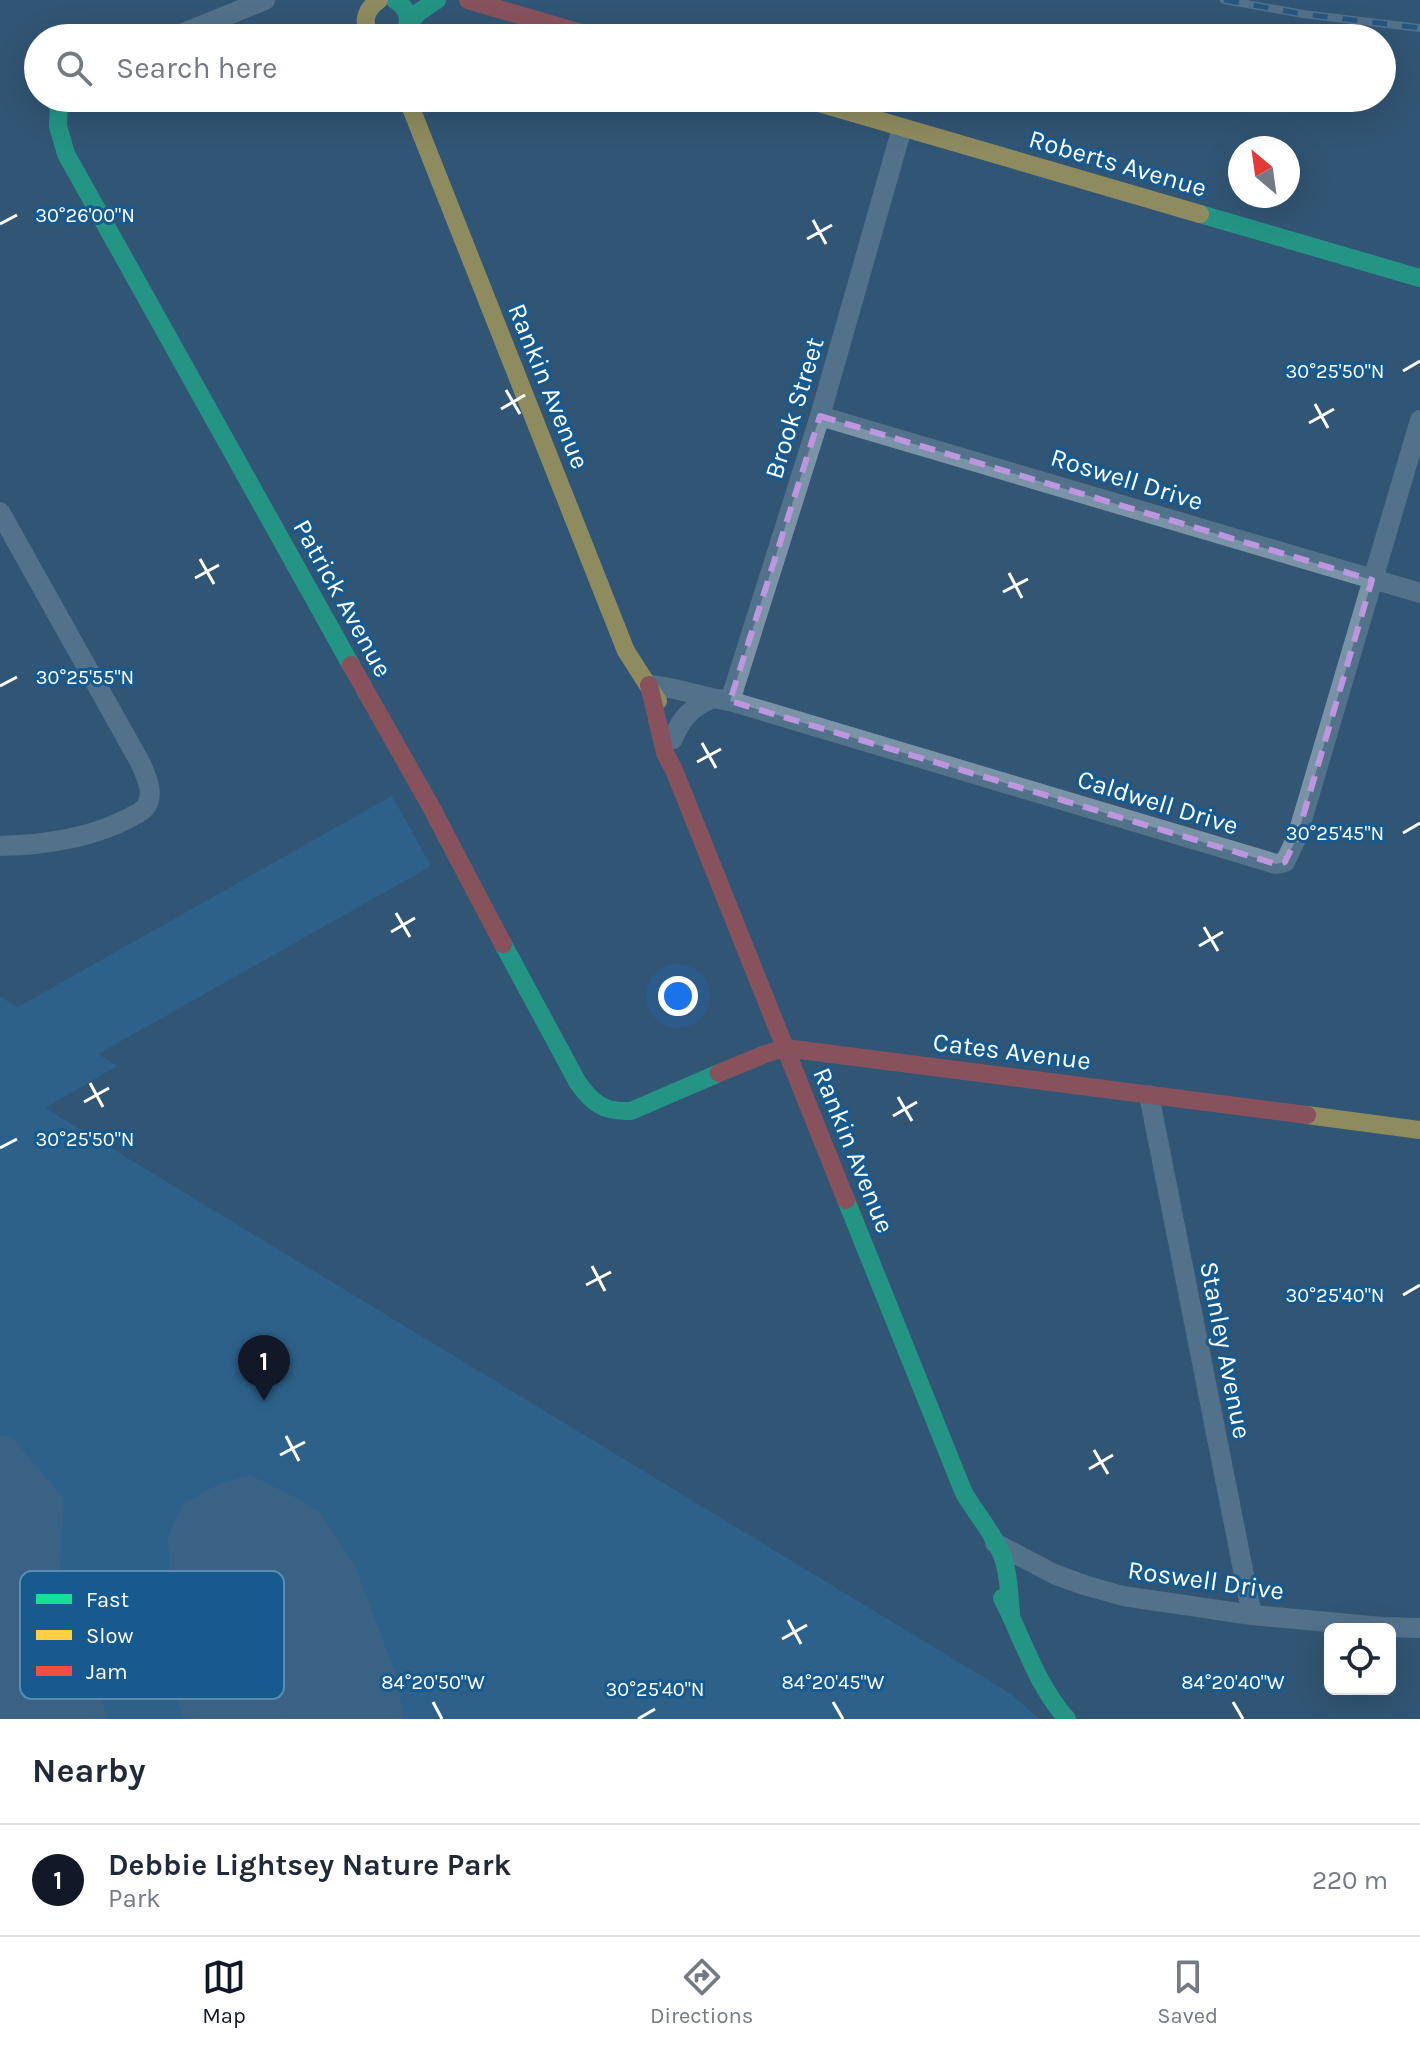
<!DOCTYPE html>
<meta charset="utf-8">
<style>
:root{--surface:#fff;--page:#f6f6f7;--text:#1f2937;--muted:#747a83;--line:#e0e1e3;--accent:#111827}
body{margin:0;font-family:Karla,sans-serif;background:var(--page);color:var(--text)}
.controls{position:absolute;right:24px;bottom:24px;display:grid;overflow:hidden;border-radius:12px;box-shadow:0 8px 32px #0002}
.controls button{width:72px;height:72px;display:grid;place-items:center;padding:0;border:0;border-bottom:2px solid var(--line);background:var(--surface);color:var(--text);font:40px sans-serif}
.compass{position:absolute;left:1228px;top:136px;width:72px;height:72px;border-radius:50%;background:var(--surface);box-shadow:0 8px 32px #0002;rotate:331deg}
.you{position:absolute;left:678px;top:996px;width:28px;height:28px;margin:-20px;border:6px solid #fff;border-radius:50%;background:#1a73e8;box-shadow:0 0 0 12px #1a73e833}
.badge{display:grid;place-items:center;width:52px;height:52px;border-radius:50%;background:var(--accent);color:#fff;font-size:26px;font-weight:700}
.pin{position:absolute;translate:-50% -66px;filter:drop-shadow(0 2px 4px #0008)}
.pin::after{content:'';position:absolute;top:42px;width:28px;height:24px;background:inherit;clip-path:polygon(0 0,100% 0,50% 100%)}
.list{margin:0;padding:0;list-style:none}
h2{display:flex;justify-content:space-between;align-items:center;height:104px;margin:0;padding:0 32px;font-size:34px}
h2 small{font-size:26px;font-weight:400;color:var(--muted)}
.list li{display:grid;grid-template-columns:52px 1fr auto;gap:24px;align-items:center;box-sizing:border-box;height:112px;padding:0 32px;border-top:2px solid var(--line)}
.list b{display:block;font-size:30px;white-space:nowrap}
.list p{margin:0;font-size:26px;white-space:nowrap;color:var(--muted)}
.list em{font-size:26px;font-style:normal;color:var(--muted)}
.icon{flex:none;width:44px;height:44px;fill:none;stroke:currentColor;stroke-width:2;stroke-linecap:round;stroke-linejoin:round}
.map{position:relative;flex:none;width:1420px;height:1719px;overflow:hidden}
.search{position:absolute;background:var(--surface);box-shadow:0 8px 32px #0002;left:24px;right:24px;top:24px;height:88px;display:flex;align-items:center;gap:20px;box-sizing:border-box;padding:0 28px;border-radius:44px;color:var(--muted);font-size:30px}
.sheet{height:216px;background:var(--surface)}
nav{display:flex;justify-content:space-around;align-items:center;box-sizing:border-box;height:112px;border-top:2px solid var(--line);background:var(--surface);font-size:22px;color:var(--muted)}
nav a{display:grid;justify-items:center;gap:4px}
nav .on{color:var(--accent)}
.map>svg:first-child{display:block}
.green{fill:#286fa4}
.water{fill:#447298}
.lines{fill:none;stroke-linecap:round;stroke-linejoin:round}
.street{stroke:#7a93a7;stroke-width:20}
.fast{stroke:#16e098;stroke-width:18}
.slow{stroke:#ffcf43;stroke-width:18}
.jam{stroke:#f24e42;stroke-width:18}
.rail-casing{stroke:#7b92a7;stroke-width:8}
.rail{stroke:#175a8f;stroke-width:5;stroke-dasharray:15;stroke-linecap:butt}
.marked{fill:none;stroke:#bd96df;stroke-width:6;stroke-dasharray:16 10;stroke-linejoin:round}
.ticks{fill:none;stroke:#fff;stroke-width:3}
.labels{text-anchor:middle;stroke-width:6;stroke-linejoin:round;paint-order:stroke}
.street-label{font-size:26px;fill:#fff;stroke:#175a8f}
.key{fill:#175a8f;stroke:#5d8cb1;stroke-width:2}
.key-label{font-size:22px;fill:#fff}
.ticks-label{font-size:20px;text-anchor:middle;fill:#fff;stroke:#175a8f;stroke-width:6;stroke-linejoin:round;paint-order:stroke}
</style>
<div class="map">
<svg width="1420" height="1719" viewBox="0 0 1420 1719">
<rect width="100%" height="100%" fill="#325674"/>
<polygon class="green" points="392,796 431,866 98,1054 117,1066 45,1108 1011,1694 1039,1719 0,1719 0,997 18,1007"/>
<polygon class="water" points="0,1436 11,1436 64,1499 59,1588 93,1678 174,1673 168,1537 183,1504 219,1484 250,1475 300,1500 320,1513 355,1566 396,1675 404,1719 183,1719 175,1691 100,1696 108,1719 0,1719"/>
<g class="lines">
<g class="street">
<polyline points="171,38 265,0"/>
<polyline points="820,416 1420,593"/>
<path d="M0 512 141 764C146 777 154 791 147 805 143 812 134 815 127 819 88 839 43 845 0 846"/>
<path d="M649 685C677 687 702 698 730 701L1276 864 1285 862 1297 837 1420 420"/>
<polyline points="730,701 820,416 902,128"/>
<path d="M673 739C681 718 691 708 711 699"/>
<polyline points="1149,1095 1252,1615"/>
<polyline points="995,1543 1054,1574 1084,1585 1123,1596 1252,1615 1382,1627 1420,1628"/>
</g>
<g class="fast">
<path d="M395 0C410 10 412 23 401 38"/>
<polyline points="410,22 419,12 437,0"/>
<polyline points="59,98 58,126 66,154 351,665"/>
<polyline points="1200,214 1420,278"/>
<path d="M503 944 578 1083C593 1104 604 1112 631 1111L719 1073"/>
<path d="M846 1200 964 1493C976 1514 993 1532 1002 1555 1009 1573 1009 1594 1011 1613"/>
<path d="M1002 1598C1023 1639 1036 1684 1067 1719"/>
</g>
<g class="slow">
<path d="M372 38C361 23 365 10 379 0"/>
<polyline points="407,98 626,651 658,701"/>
<polyline points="802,98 1200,214"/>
<polyline points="1307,1115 1420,1130"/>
</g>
<g class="jam">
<polyline points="468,0 598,38"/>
<polyline points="351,665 430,805 503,944"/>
<polyline points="649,685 665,753 674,770 846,1200"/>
<polyline points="719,1073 765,1054 785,1048 1307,1115"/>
</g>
<defs>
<polyline id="rail" points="1224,0 1303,14 1420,28"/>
</defs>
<use href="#rail" class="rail-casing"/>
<use href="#rail" class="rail"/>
</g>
<path d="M0 0H1420V1719H0ZM820 416 1372 580 1297 837 1285 862 1276 864 730 701Z" fill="#325674" fill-opacity=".55" fill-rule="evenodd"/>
<path class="marked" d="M820 416 1372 580 1297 837 1285 862 1276 864 730 701Z"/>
<path class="ticks" d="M813 220 826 244M0 224 17 215M807 239 832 225M1403 371 1420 361M506 390 520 414M1315 404 1328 428M501 409 525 395M1309 423 1334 409M200 559 214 584M1009 573 1022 598M195 578 219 565M1003 592 1028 579M0 686 17 677M702 743 716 768M697 762 721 749M1403 833 1420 823M396 913 410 937M1204 927 1218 951M391 932 415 918M1199 946 1223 932M90 1083 103 1107M898 1097 912 1121M84 1102 109 1088M893 1116 917 1102M0 1148 17 1139M592 1266 605 1291M586 1285 611 1272M1403 1295 1420 1285M286 1436 299 1461M1094 1450 1108 1474M280 1455 305 1442M1089 1469 1113 1455M788 1620 801 1644M782 1639 807 1625M433 1702 442 1719M833 1702 843 1719M1233 1702 1243 1719M638 1719 655 1709"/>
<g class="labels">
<g class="street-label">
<text transform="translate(1118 163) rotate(16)" y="9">Roberts Avenue</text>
<text transform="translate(549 386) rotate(68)" y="9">Rankin Avenue</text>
<text transform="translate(794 408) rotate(-73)" y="9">Brook Street</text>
<text transform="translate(1127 479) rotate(17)" y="9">Roswell Drive</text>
<text transform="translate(343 598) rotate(61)" y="9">Patrick Avenue</text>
<text transform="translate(1158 802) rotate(17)" y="9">Caldwell Drive</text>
<text transform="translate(1012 1051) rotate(7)" y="9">Cates Avenue</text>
<text transform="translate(854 1150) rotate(68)" y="9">Rankin Avenue</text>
<text transform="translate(1226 1350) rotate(79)" y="9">Stanley Avenue</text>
<text transform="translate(1206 1580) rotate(8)" y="9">Roswell Drive</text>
</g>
</g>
<rect x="20" y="1571" width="264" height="128" rx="12" class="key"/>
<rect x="36" y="1594" width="36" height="10" fill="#16e098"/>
<rect x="36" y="1630" width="36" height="10" fill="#ffcf43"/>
<rect x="36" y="1666" width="36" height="10" fill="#f24e42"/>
<g class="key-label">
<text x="86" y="1607">Fast</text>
<text x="86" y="1643">Slow</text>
<text x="86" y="1679">Jam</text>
</g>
<g class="ticks-label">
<text x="85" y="222">30°26'00"N</text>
<text x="1335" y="378">30°25'50"N</text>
<text x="85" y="684">30°25'55"N</text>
<text x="1335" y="840">30°25'45"N</text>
<text x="85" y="1146">30°25'50"N</text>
<text x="1335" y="1302">30°25'40"N</text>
<text x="433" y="1689">84°20'50"W</text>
<text x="833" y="1689">84°20'45"W</text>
<text x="1233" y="1689">84°20'40"W</text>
<text x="655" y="1696">30°25'40"N</text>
</g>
</svg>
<div class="controls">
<button><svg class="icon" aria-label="locate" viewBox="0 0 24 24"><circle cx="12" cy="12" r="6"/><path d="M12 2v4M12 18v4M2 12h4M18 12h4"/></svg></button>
</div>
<svg class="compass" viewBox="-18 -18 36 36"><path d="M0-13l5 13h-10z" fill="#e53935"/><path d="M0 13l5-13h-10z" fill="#747a83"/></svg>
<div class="you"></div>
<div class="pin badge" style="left:264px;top:1401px">1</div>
<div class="search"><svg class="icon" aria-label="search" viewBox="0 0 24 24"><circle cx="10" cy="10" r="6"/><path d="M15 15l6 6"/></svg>Search here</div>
</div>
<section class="sheet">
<h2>Nearby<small></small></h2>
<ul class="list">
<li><span class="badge">1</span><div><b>Debbie Lightsey Nature Park</b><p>Park</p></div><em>220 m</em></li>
</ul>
</section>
<nav>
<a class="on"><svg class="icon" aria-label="map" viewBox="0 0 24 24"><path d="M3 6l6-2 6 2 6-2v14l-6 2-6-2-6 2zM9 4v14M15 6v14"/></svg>Map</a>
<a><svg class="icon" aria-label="directions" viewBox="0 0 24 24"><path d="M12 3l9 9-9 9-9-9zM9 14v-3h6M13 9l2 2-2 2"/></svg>Directions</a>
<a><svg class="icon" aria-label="saved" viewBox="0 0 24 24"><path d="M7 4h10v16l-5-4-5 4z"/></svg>Saved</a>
</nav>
